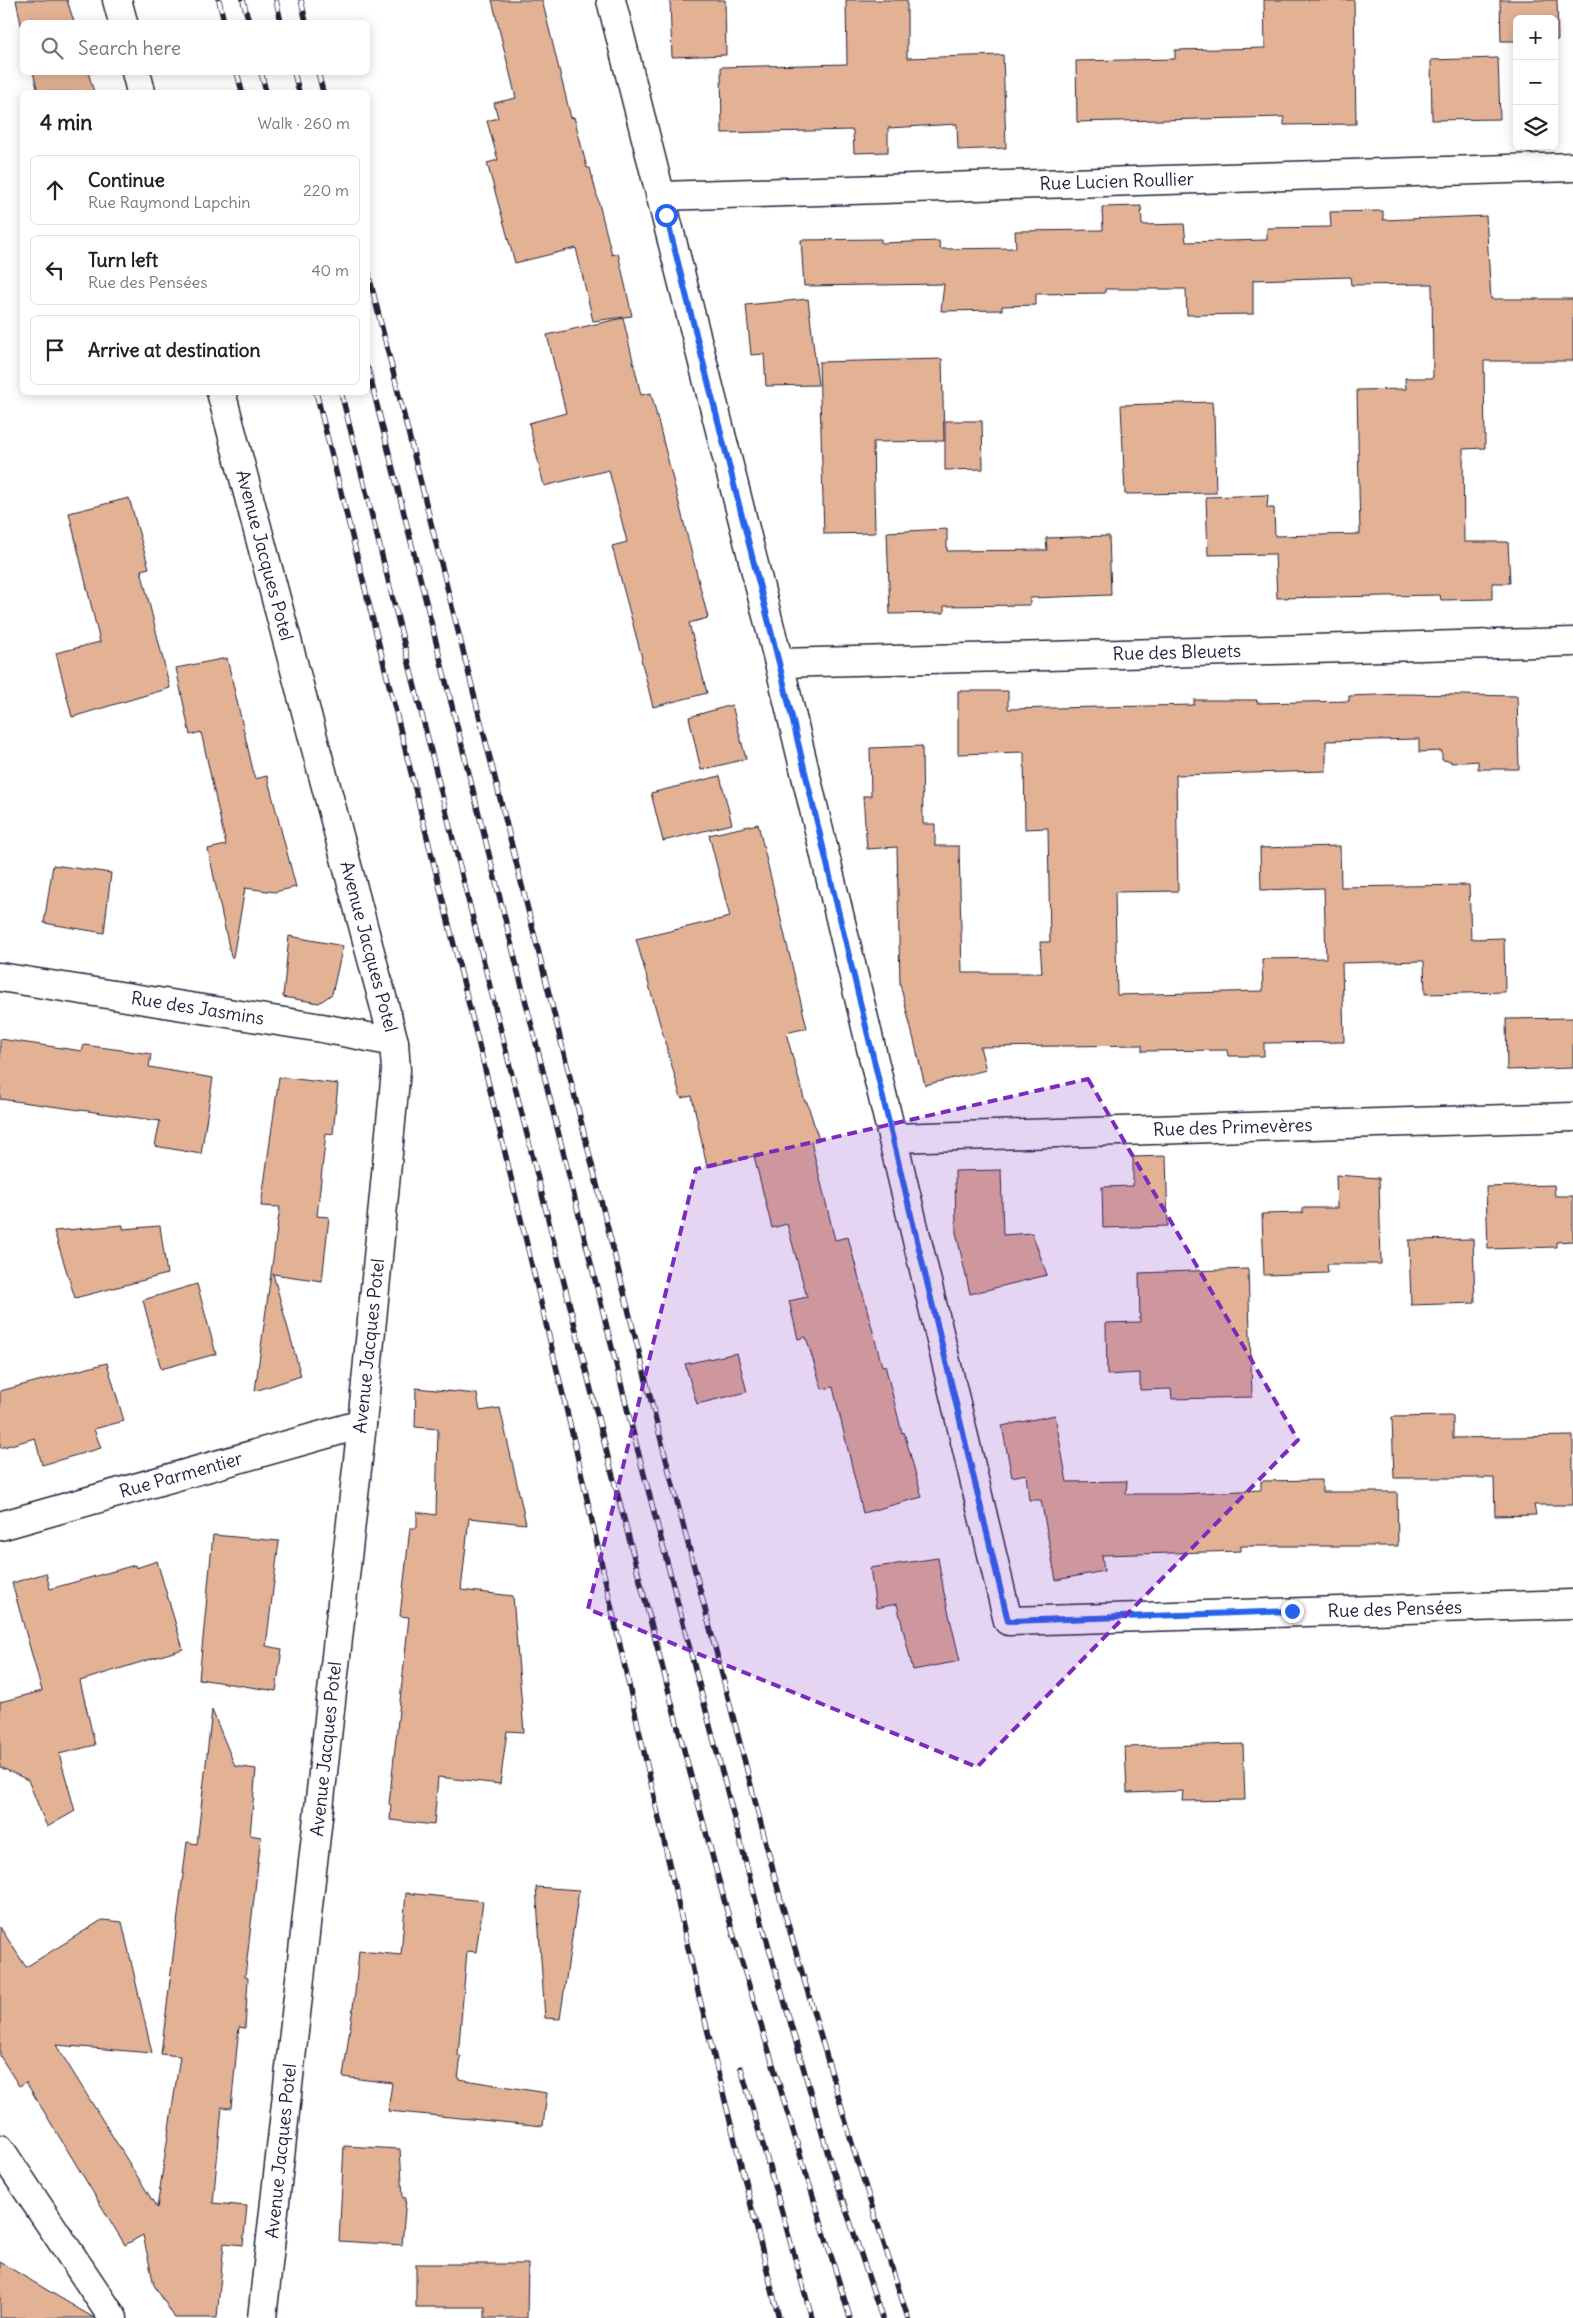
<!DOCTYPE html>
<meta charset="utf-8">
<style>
:root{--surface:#fff;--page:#f2f2f2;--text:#222;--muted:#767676;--line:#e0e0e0}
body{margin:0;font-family:Delius,sans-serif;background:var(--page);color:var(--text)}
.controls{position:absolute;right:15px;top:15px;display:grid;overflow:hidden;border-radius:8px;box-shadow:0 2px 12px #0003}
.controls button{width:45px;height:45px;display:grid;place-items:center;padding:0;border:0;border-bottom:1px solid var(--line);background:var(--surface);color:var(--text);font:25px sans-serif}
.stop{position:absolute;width:15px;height:15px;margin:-11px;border:4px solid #2563eb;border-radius:50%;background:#fff}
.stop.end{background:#2563eb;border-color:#fff;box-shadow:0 1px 5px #0008}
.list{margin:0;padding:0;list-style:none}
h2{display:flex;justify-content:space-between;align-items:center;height:65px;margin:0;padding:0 20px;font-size:21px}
h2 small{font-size:16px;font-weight:400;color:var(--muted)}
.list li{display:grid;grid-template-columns:32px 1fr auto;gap:15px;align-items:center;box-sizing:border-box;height:70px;margin:0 10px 10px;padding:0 10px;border:1px solid var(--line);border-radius:8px}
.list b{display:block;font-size:19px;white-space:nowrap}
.list p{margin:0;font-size:16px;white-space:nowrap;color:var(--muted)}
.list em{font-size:16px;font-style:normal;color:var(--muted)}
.icon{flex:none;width:28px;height:28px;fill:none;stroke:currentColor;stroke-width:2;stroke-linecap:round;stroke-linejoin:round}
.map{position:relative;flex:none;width:1573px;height:2318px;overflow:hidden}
.search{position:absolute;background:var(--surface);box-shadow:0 2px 12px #0003;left:20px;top:20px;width:350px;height:55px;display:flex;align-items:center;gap:12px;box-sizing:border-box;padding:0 18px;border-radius:8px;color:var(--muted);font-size:19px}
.panel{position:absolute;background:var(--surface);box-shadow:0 2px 12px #0003;left:20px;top:90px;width:350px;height:305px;border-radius:8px}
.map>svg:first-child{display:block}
.building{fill:#e3b295;stroke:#22223b}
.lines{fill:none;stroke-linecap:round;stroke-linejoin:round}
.street-casing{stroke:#22223b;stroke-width:31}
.street{stroke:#fff;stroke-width:28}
.rail-casing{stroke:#22223b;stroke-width:5.5}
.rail{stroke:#fff;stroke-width:4;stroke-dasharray:11;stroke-linecap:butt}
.route{stroke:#2563eb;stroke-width:6}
.marked{fill:#7b2cbf;fill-opacity:0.2;stroke:#7b2cbf;stroke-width:4;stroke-dasharray:10 6;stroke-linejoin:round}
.labels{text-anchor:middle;stroke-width:4;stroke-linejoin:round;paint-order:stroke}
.street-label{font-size:18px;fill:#22223b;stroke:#fff}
</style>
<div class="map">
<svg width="1573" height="2318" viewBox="0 0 1573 2318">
<rect width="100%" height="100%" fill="#fff"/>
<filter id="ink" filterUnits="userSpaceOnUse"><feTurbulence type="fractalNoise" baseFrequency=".02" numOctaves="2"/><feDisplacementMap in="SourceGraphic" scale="10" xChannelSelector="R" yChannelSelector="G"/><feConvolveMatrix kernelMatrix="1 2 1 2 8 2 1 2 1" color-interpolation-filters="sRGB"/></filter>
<g filter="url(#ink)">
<g class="building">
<polygon points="16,0 67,0 74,22 22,22 22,29"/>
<polygon points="492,0 542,0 571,118 574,117 587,168 590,168 612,255 618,253 632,316 593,321 576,248 515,263 487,163 498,160 487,121 498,118 494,103 516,98"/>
<polygon points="670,0 725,0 726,55 672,57"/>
<polygon points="846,0 907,0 907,58 1003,55 1006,148 958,150 957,124 888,128 888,152 854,153 853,130 722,133 721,67 847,64"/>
<polygon points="1264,0 1354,0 1356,124 1284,125 1284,117 1077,122 1076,61 1175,59 1175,50 1265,48"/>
<polygon points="1500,0 1557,0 1558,40 1554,40 1554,19 1517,19 1517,41 1501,41"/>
<polygon points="1498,58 1500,119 1432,120 1431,60"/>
<polygon points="33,72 88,72 94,92 38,92"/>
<polygon points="1141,206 1142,225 1184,224 1186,242 1267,240 1267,228 1331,227 1330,212 1383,211 1383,220 1486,216 1491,299 1573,299 1573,361 1484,361 1485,448 1463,449 1464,542 1508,542 1510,583 1492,583 1492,599 1441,600 1440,595 1277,598 1275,554 1208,555 1206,497 1268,495 1267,508 1274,508 1275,536 1360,534 1357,390 1406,389 1405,378 1433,378 1432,284 1351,285 1350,277 1253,280 1253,314 1187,315 1186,289 1105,289 1105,293 1036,294 1036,305 1002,306 1002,310 941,311 944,284 804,286 801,240 881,239 881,243 939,241 940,249 1016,248 1015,231 1103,230 1102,207"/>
<polygon points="808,299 818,385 766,386 764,354 751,355 746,305"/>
<polygon points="623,318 641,395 651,393 708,618 689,623 707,693 653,707 641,659 642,658 612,546 627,542 609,470 544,486 529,423 566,413 547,335"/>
<polygon points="942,359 944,441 873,442 875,533 824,534 819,362"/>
<polygon points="1212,402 1213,415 1214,415 1216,493 1125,494 1121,405"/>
<polygon points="945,421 982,421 983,469 945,470"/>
<polygon points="129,498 149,568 141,570 170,688 72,717 56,653 100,642 69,513"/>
<polygon points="947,529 947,551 1047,550 1046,538 1109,536 1111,595 1030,598 1030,605 944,606 944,613 890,614 887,532"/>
<polygon points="227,658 255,779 267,776 296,887 275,892 245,888 233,957 231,957 208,849 226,845 201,732 190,735 176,668"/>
<polygon points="958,691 1008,691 1008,709 1194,705 1194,700 1257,700 1257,703 1349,701 1349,696 1404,694 1517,696 1519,769 1478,769 1478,761 1451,763 1451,761 1442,760 1442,751 1419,752 1419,739 1326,741 1326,771 1176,775 1178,891 1115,892 1117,995 1263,991 1262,959 1326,958 1324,888 1261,890 1260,848 1340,846 1341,887 1469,885 1471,939 1504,938 1505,992 1425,994 1424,961 1342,963 1344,1042 1264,1043 1264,1056 1228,1056 1227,1050 1142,1051 1142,1045 980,1047 986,1070 925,1085 900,984 897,847 867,849 863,796 871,796 870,748 922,746 923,824 935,824 935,846 959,846 962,973 1042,973 1040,942 1050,942 1048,828 1025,829 1024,752 958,754"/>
<polygon points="732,705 746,759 701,770 689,717"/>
<polygon points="720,776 732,824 663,841 651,793"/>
<polygon points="758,824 807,1028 786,1033 805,1102 807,1102 819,1140 811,1142 835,1240 848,1237 882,1366 885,1365 902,1433 904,1432 922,1497 863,1513 833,1387 822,1389 806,1337 798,1339 789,1301 807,1297 787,1224 772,1228 754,1156 707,1167 692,1096 681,1098 636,939 730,917 709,835"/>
<polygon points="53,865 111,873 104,933 44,923"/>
<polygon points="289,936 343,946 332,994 319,1003 283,997"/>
<polygon points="1573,1018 1573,1068 1507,1070 1506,1019"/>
<polygon points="0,1039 82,1051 84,1045 151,1054 149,1067 213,1078 201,1154 155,1146 160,1121 0,1099"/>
<polygon points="279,1077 338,1084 333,1134 326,1133 317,1216 329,1217 322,1281 273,1274 301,1376 255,1391 280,1207 261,1206"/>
<polygon points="1166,1156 1168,1226 1103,1228 1102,1187 1133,1186 1133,1157"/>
<polygon points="1001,1170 1003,1235 1032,1233 1047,1275 970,1294 956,1232 955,1171"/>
<polygon points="1336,1175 1379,1178 1381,1264 1327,1264 1328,1273 1264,1275 1262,1214 1303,1213 1303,1208 1337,1208"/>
<polygon points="1554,1185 1555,1196 1573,1196 1573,1241 1556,1242 1556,1247 1488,1249 1486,1187"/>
<polygon points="123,1225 123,1229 160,1226 167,1274 75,1298 54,1231"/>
<polygon points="1473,1239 1475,1303 1411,1305 1409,1240"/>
<polygon points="1248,1269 1252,1397 1172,1399 1171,1389 1140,1390 1140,1373 1107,1375 1106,1323 1140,1322 1139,1273"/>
<polygon points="197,1284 216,1354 161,1369 143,1300"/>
<polygon points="737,1353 747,1392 697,1404 685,1364"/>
<polygon points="107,1363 124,1421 94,1429 101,1448 42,1465 35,1438 0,1448 0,1391"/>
<polygon points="416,1388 477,1394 480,1411 500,1408 526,1524 469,1518 461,1590 513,1596 524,1732 507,1731 500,1784 438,1777 434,1825 390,1820 391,1805 389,1804 409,1617 400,1616 410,1528 417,1528 417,1512 436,1515 438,1429 415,1427"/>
<polygon points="1055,1415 1067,1482 1127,1481 1126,1494 1180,1494 1261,1490 1261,1481 1322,1480 1322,1492 1397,1492 1398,1546 1241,1546 1241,1551 1102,1555 1104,1571 1056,1580 1041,1500 1029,1500 1026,1474 1012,1477 1002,1426"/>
<polygon points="1453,1416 1453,1438 1573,1436 1573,1505 1534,1505 1536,1515 1495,1516 1494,1478 1394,1478 1392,1417"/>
<polygon points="213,1535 279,1541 266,1646 282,1649 276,1691 199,1679"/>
<polygon points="938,1558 944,1593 960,1661 913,1670 897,1604 876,1608 870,1568"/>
<polygon points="157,1561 183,1649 80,1681 95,1745 59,1754 75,1811 47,1827 28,1780 0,1767 0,1702 42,1691 12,1583 46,1573 50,1589 135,1565 136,1568"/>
<polygon points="212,1710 235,1766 256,1769 250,1835 261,1837 245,1977 248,1978 245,2028 239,2027 231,2108 222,2107 213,2203 247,2206 243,2245 224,2243 217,2318 175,2318 154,2285 143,2235 125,2245 26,2082 19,2086 0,2056 0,1927 26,1967 102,1920 122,1922 152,2053 56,2045 157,2208 180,2056 161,2054 187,1842 197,1844"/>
<polygon points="1243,1744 1245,1800 1182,1801 1183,1791 1127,1793 1125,1747"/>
<polygon points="536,1887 579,1890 560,2019 545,2018"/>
<polygon points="406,1893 483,1901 476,1952 467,1951 458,2056 461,2056 458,2079 547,2093 543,2126 388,2111 392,2083 343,2077 355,1993 359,1951 401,1955"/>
<polygon points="344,2146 400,2149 403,2198 406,2198 402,2245 339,2241"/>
<polygon points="0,2262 94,2318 0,2318"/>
<polygon points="416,2264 528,2264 527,2318 485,2318 485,2307 416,2307"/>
</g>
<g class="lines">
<defs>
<g id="street">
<polyline points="117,0 123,22"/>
<path id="s1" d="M611 0 779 663 1008 1621 1573 1604"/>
<polyline points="136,72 141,92"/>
<path id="s2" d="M661 196 1573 167"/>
<path id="s3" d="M221 392 394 1042 396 1070 362 1424 262 2318"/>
<path id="s4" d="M779 663 1573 642"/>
<path id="s5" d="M0 977 322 1028 394 1042"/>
<path id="s6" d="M893 1138 1573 1117"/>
<path id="s7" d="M0 1526 362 1424"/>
<polyline points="0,2149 113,2318"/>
</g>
</defs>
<use href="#street" class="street-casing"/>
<use href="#street" class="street"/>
<defs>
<g id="rail">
<polyline points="219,0 224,22"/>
<polyline points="243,0 249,22"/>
<polyline points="276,0 281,22"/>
<polyline points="301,0 306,22"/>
<polyline points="237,72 242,92"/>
<polyline points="261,72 266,92"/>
<polyline points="294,72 299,92"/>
<polyline points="318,72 323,92"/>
<polyline points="368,272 660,1436 780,1897 856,2157 908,2318"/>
<polyline points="368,369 634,1436 758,1909 830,2161 882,2318"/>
<polyline points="316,392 485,1069 574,1441 698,1992 779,2318"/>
<polyline points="341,392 603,1438 685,1754 733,1933 850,2318"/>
<polyline points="741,2068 812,2318"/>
</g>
</defs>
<use href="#rail" class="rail-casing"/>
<use href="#rail" class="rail"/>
</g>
</g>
<g class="lines" filter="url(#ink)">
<polyline class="route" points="666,215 779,663 1008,1621 1292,1611"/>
</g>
<path class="marked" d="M1088 1079 1298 1440 977 1767 588 1609 696 1169Z"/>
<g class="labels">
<g class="street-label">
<text dy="6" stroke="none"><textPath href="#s2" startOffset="456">Rue Lucien Roullier</textPath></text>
<text dy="6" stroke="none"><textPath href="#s3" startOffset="169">Avenue Jacques Potel</textPath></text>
<text dy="6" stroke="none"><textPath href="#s4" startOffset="398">Rue des Bleuets</textPath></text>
<text dy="6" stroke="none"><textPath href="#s3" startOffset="574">Avenue Jacques Potel</textPath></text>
<text dy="6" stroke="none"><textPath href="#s5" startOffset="200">Rue des Jasmins</textPath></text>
<text dy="6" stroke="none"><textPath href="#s6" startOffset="340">Rue des Primevères</textPath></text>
<text transform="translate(369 1346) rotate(-84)" y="6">Avenue Jacques Potel</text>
<text dy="6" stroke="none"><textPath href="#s7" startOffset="188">Rue Parmentier</textPath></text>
<text dy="6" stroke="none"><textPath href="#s1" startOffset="2056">Rue des Pensées</textPath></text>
<text transform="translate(326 1749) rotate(-84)" y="6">Avenue Jacques Potel</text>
<text transform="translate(281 2151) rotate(-84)" y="6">Avenue Jacques Potel</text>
</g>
</g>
</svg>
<div class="controls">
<button>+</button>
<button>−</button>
<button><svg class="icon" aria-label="layers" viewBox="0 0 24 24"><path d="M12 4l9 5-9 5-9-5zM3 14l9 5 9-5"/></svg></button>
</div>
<div class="stop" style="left:666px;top:215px"></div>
<div class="stop end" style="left:1292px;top:1611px"></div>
<div class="search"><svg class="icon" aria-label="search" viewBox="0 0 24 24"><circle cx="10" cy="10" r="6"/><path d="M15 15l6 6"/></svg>Search here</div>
<section class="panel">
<h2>4 min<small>Walk · 260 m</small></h2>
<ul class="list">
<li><svg class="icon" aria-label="ahead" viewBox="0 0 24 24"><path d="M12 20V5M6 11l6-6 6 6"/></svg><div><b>Continue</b><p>Rue Raymond Lapchin</p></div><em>220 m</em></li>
<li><svg class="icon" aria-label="left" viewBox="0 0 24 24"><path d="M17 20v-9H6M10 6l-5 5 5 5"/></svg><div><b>Turn left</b><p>Rue des Pensées</p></div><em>40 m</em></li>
<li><svg class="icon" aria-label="arrive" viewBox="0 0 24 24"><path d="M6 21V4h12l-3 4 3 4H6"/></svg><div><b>Arrive at destination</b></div></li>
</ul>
</section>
</div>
